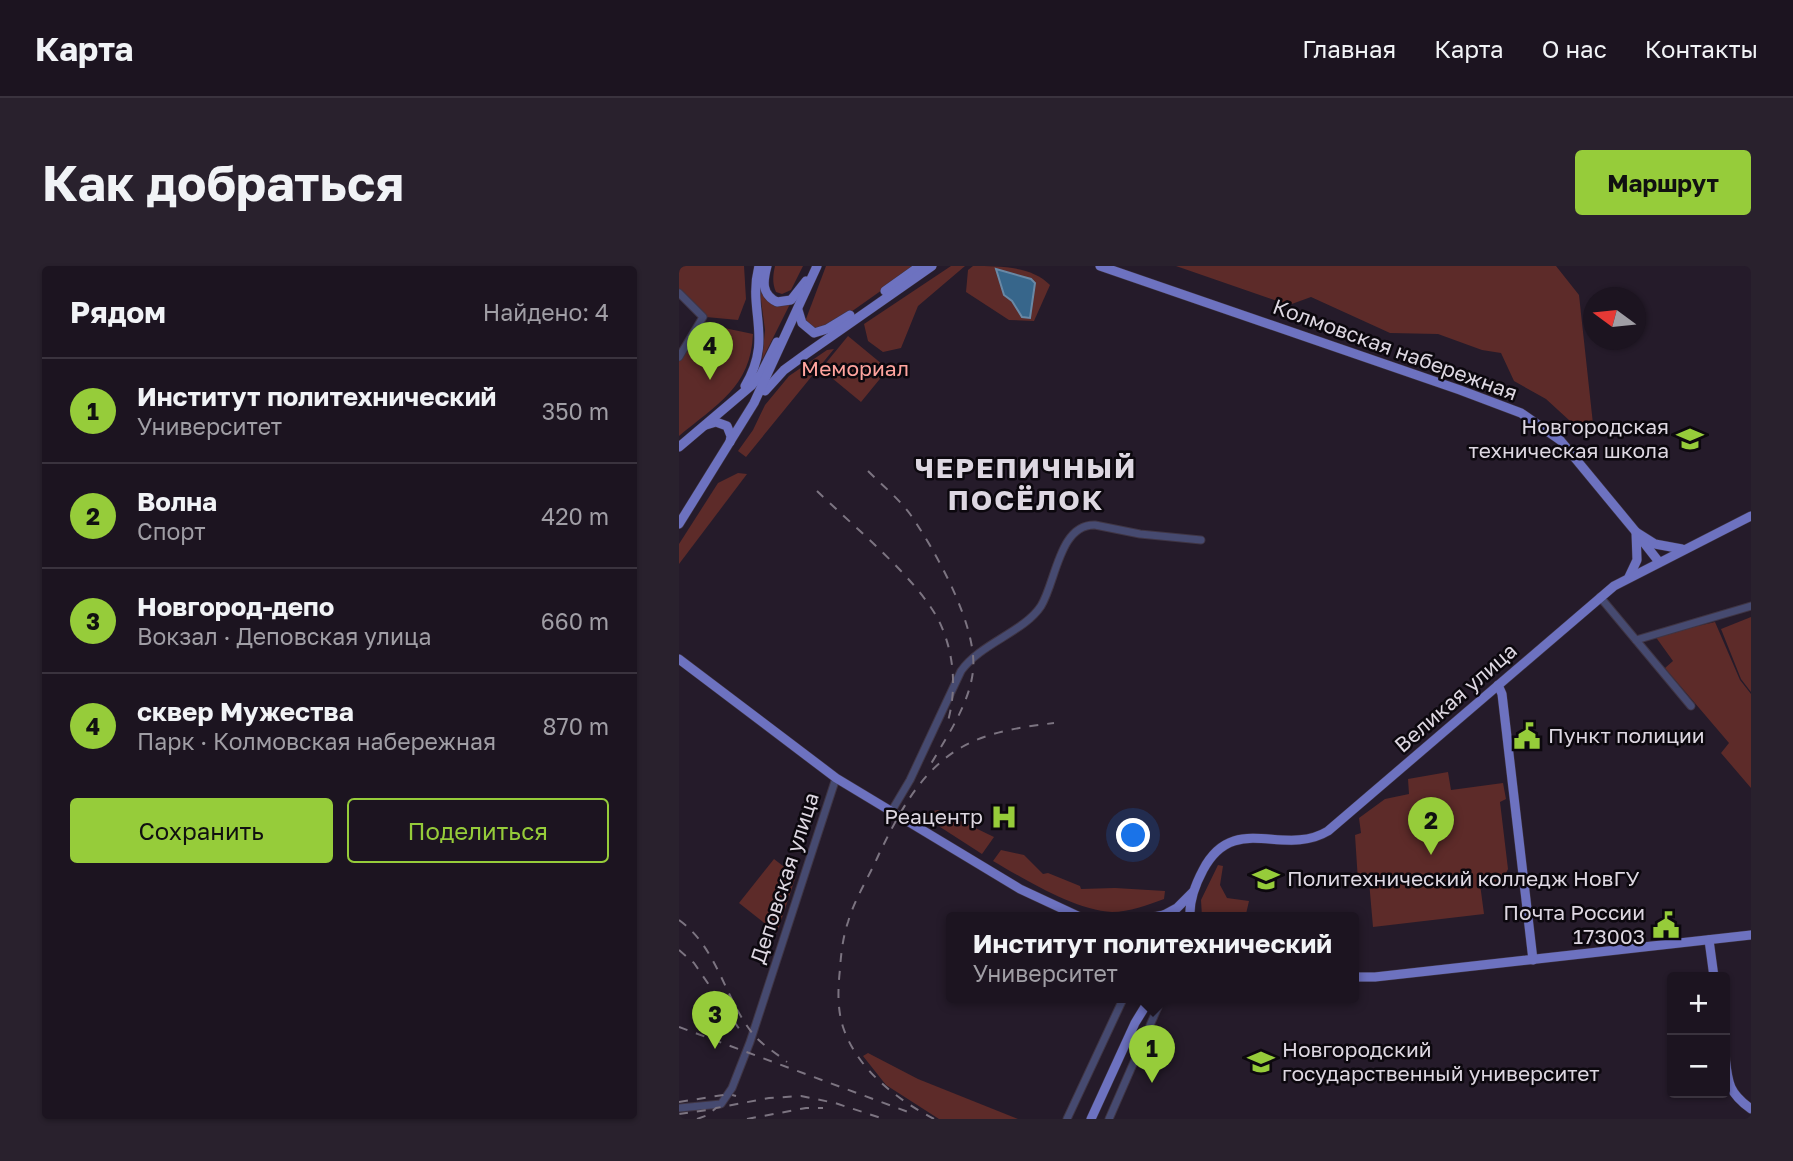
<!DOCTYPE html>
<html lang="ru">
<meta charset="utf-8">
<style>
:root{--surface:#1c1420;--page:#29212d;--text:#f1f3f6;--muted:#a09ea5;--line:#3a333e;--accent:#96cc3a}
body{margin:0;font-family:"Golos Text",sans-serif;background:var(--page);color:var(--text)}
.controls{position:absolute;right:21px;bottom:21px;display:grid;overflow:hidden;border-radius:7px;box-shadow:0 2px 5px #0004}
.controls button{width:63px;height:63px;display:grid;place-items:center;padding:0;border:0;border-bottom:2px solid var(--line);background:var(--surface);color:var(--text);font:35px sans-serif}
.compass{position:absolute;left:904px;top:21px;width:63px;height:63px;border-radius:50%;background:var(--surface);box-shadow:0 2px 5px #0004;rotate:285deg}
.you{position:absolute;left:455px;top:570px;width:24px;height:24px;margin:-18px;border:5px solid #fff;border-radius:50%;background:#1a73e8;box-shadow:0 0 0 10px #1a73e833}
.badge{display:grid;place-items:center;width:46px;height:46px;border-radius:50%;background:var(--accent);color:#111;font-size:23px;font-weight:700}
.pin{position:absolute;translate:-50% -58px;filter:drop-shadow(0 2px 4px #0008)}
.pin::after{content:'';position:absolute;top:37px;width:24px;height:21px;background:inherit;clip-path:polygon(0 0,100% 0,50% 100%)}
.popup{position:absolute;left:267px;top:646px;width:413px;height:91px;box-sizing:border-box;display:grid;place-content:center;border-radius:7px;background:var(--surface);filter:drop-shadow(0 2px 5px #0005);font-size:23px;white-space:nowrap;color:var(--muted)}
.popup b{font-size:26px;color:var(--text)}
.popup::after{content:'';position:absolute;left:50%;top:100%;margin-left:-14px;border:14px solid transparent;border-top-color:var(--surface)}
.list{margin:0;padding:0;list-style:none}
h2{display:flex;justify-content:space-between;align-items:center;height:91px;margin:0;padding:0 28px;font-size:30px}
h2 small{font-size:23px;font-weight:400;color:var(--muted)}
.list li{display:grid;grid-template-columns:46px 1fr auto;gap:21px;align-items:center;box-sizing:border-box;height:105px;padding:0 28px;border-top:2px solid var(--line)}
.list b{display:block;font-size:26px;white-space:nowrap}
.list p{margin:0;font-size:23px;white-space:nowrap;color:var(--muted)}
.list em{font-size:23px;font-style:normal;color:var(--muted)}
.actions{display:flex;gap:14px;padding:21px 28px}
.actions a{flex:1;padding:16px 0;border:2px solid var(--accent);border-radius:7px;text-align:center;font-size:24px;color:var(--accent)}
.actions .main{background:var(--accent);color:#111}
.map{position:relative;flex:none;width:1072px;height:853px;overflow:hidden;border-radius:7px}
header{display:flex;align-items:center;gap:42px;box-sizing:border-box;height:98px;padding:0 35px;background:var(--surface);border-bottom:2px solid var(--line)}
header strong{font-size:33px}
nav{display:flex;gap:38px;margin-inline-start:auto;font-size:24px}
.intro{display:flex;align-items:center;justify-content:space-between;box-sizing:border-box;height:168px;padding:0 42px}
h1{margin:0;font-size:49px}
.button{padding:18px 32px;border-radius:7px;background:var(--accent);color:#111;font-size:24px;font-weight:700}
main{display:flex;gap:42px;padding:0 42px}
aside{flex:1;background:var(--surface);border-radius:7px;box-shadow:0 2px 5px #0004}
.map>svg:first-child{display:block}
.green{fill:#5d2b29}
.water{fill:#37668b;stroke:#6988a5;stroke-width:2}
.lines{fill:none;stroke-linecap:round;stroke-linejoin:round}
.minor-casing{stroke:#3f3544;stroke-width:9}
.major-casing{stroke:#3f3544;stroke-width:10}
.minor{stroke:#464a70;stroke-width:7}
.major{stroke:#6d72c0;stroke-width:9}
.rail{stroke:#7c7481;stroke-width:2;stroke-dasharray:9 9;stroke-linecap:butt}
.labels{text-anchor:middle;stroke-width:5;stroke-linejoin:round;paint-order:stroke}
.street-label{font-size:21px;fill:#ddd7e1;stroke:#0c080e}
.park-label{font-size:21px;fill:#ffa49e;stroke:#0c080e}
.poi-label{font-size:21px;fill:#ddd7e1;stroke:#0c080e;text-anchor:end}
.district-label{font-size:28px;font-weight:bold;letter-spacing:2px;fill:#ddd7e1;stroke:#0c080e}
</style>
<header>
<strong>Карта</strong>
<nav><a>Главная</a><a>Карта</a><a>О нас</a><a>Контакты</a></nav>
</header>
<div class="intro"><h1>Как добраться</h1><a class="button">Маршрут</a></div>
<main>
<aside>
<h2>Рядом<small>Найдено: 4</small></h2>
<ul class="list">
<li><span class="badge">1</span><div><b>Институт политехнический</b><p>Университет</p></div><em>350 m</em></li>
<li><span class="badge">2</span><div><b>Волна</b><p>Спорт</p></div><em>420 m</em></li>
<li><span class="badge">3</span><div><b>Новгород-депо</b><p>Вокзал · Деповская улица</p></div><em>660 m</em></li>
<li><span class="badge">4</span><div><b>сквер Мужества</b><p>Парк · Колмовская набережная</p></div><em>870 m</em></li>
</ul>
<div class="actions"><a class="main">Сохранить</a><a>Поделиться</a></div>
</aside>
<div class="map">
<svg width="1072" height="853" viewBox="0 0 1072 853">
<rect width="100%" height="100%" fill="#251b2a"/>
<g class="green">
<polygon points="0,0 65,0 67,33 59,54 27,51 0,24"/>
<path d="M96 0H124L112 24 103 28 97 26C93 17 94 9 96 0Z"/>
<polygon points="147,0 237,0 162,53 137,64 128,58 127,53"/>
<polygon points="272,0 286,0 239,40 222,82 204,86 189,75 185,58"/>
<path d="M294 0C320 0 353 0 371 19L355 55 330 54 287 26 289 4Z"/>
<polygon points="497,0 877,0 900,29 914,158 903,166 867,133 835,115 822,87 803,84 759,68 711,67 632,31 610,39"/>
<polygon points="80,19 86,31 111,38 83,94 86,64"/>
<path d="M26 58 74 68C72 121 37 139 0 170V95Z"/>
<polygon points="169,70 209,103 182,136 142,103"/>
<polygon points="155,83 67,191 59,185 74,164 86,139 110,110 148,84"/>
<polygon points="59,207 68,208 0,298 0,278 39,217"/>
<polygon points="1072,351 1072,426 1062,413 1042,363"/>
<polygon points="1036,356 1061,414 1072,428 1072,522 1042,487 1050,477 986,402 994,395 976,370"/>
<polygon points="769,506 772,524 824,517 827,533 821,536 829,603 823,615 801,618 805,648 694,661 690,615 679,615 676,569 682,567 680,552 706,533 730,528 729,513"/>
<polygon points="259,544 315,571 303,588 241,548"/>
<path d="M322 584 345 589 364 608 369 607 401 620 402 623 436 622 486 625 485 633C469 639 450 646 433 646 397 645 345 613 314 595Z"/>
<polygon points="95,593 117,610 98,667 60,637"/>
<polygon points="539,599 544,600 541,619 548,632 570,635 567,648 585,651 523,651 522,634"/>
<polygon points="189,787 239,813 339,853 260,853 207,819 184,790"/>
</g>
<polygon class="water" points="317,3 352,13 356,17 351,52 343,51 333,35 325,29"/>
<g class="lines">
<defs>
<g id="minor">
<polyline points="0,27 24,51 0,91"/>
<polyline points="921,331 1012,440"/>
<polyline points="957,374 1072,340"/>
<path d="M212 546 231 514 282 405C302 377 345 366 362 340 377 316 380 258 416 259L461 268 522 274"/>
<polyline points="0,842 42,838 53,822 71,776 157,512"/>
<polyline points="388,853 445,731"/>
<polyline points="430,853 479,741 478,731"/>
</g>
<g id="major">
<path d="M88 0C84 15 82 28 98 36L112 34 127 15"/>
<polyline points="421,0 781,124 842,147 881,174 957,266 976,278 1003,283"/>
<polyline points="206,25 241,0"/>
<polyline points="119,44 123,57 135,67 148,63 171,49"/>
<path d="M66 120C95 72 68 45 80 0"/>
<polyline points="86,125 105,104 127,88 253,0"/>
<polyline points="27,159 37,156 48,160 52,170 51,176"/>
<polyline points="0,181 73,119 82,108 98,76"/>
<polyline points="0,258 75,137 138,0"/>
<polyline points="962,273 980,296"/>
<polyline points="950,311 958,294 957,266"/>
<polyline points="0,393 157,512 341,623 401,651"/>
<polyline points="819,419 823,428 854,694"/>
<polyline points="485,649 498,642 514,626"/>
<polyline points="475,651 485,649 498,651"/>
<path d="M511 651C510 634 516 619 524 604 555 545 604 592 649 565L935 320 1072 250"/>
<polyline points="1030,674 1035,711"/>
<polyline points="674,711 696,711 1072,669"/>
<path d="M1046 790C1049 817 1049 826 1072 843"/>
<polyline points="412,853 456,757 472,731"/>
</g>
</defs>
<use href="#minor" class="minor-casing"/>
<use href="#major" class="major-casing"/>
<use href="#minor" class="minor"/>
<use href="#major" class="major"/>
<g class="rail">
<path d="M189 205C203 219 219 232 231 248 256 284 299 360 294 405 290 440 266 473 249 503"/>
<path d="M138 225C174 260 238 312 260 355 275 386 278 422 269 455"/>
<path d="M0 654C39 682 45 732 74 768 83 779 97 787 108 796"/>
<polyline points="0,684 15,697 63,767"/>
<polyline points="0,761 229,846"/>
<polyline points="0,836 50,828 57,830"/>
<polyline points="0,848 28,844"/>
<polyline points="18,853 29,849 37,842 90,832 122,830 156,837 202,852"/>
<polyline points="68,853 127,842 144,842"/>
<path d="M255 853C217 833 178 803 164 761 158 742 159 722 161 703 162 687 164 671 169 656 176 632 190 611 200 588 220 547 242 504 283 481 311 465 344 461 375 457"/>
</g>
</g>
<defs>
<symbol id="university-bare" viewBox="-9 -9 18 18"><path d="M0-5L7-2L0 1L-7-2ZM-4 1L0 2.5L4 1V4Q0 6-4 4Z" fill="#96cc3a" stroke="#0c080e" stroke-width="2.5" paint-order="stroke"/></symbol>
<symbol id="civic-bare" viewBox="-9 -9 18 18"><path d="M-.6-6.5H3V-4.5H.6V-3L4-1V1h2V6H-6V1h2V-1L-.6-3ZM-1.2 2.5V6h2.4V2.5Z" fill="#96cc3a" stroke="#0c080e" stroke-width="2.5" paint-order="stroke"/></symbol>
<symbol id="hospital-bare" viewBox="-9 -9 18 18"><path d="M-5-5h3v3.5h4V-5h3V5h-3V1.5h-4V5h-3Z" fill="#96cc3a" stroke="#0c080e" stroke-width="2.5" paint-order="stroke"/></symbol>
</defs>
<g fill-rule="evenodd">
<use href="#university-bare" x="992" y="154" width="38" height="38"/>
<use href="#civic-bare" x="829" y="451" width="38" height="38"/>
<use href="#hospital-bare" x="306" y="532" width="38" height="38"/>
<use href="#university-bare" x="568" y="594" width="38" height="38"/>
<use href="#civic-bare" x="968" y="640" width="38" height="38"/>
<use href="#university-bare" x="563" y="777" width="38" height="38"/>
</g>
<g class="labels">
<g class="street-label">
<text transform="translate(716 84) rotate(20)" y="7">Колмовская набережная</text>
<text transform="translate(777 432) rotate(-41)" y="7">Великая улица</text>
<text transform="translate(106 612) rotate(-72)" y="7">Деповская улица</text>
</g>
<g class="park-label">
<text x="176" y="110">Мемориал</text>
</g>
<g class="poi-label">
<text x="990" y="168">Новгородская<tspan x="990" dy="24">техническая школа</tspan></text>
<text x="869" y="477" text-anchor="start">Пункт полиции</text>
<text x="304" y="558">Реацентр</text>
<text x="608" y="620" text-anchor="start">Политехнический колледж НовГУ</text>
<text x="966" y="654">Почта России<tspan x="966" dy="24">173003</tspan></text>
<text x="603" y="791" text-anchor="start">Новгородский<tspan x="603" dy="24">государственный университет</tspan></text>
</g>
<g class="district-label">
<text x="347" y="212">ЧЕРЕПИЧНЫЙ<tspan x="347" dy="32">ПОСЁЛОК</tspan></text>
</g>
</g>
</svg>
<div class="controls">
<button>+</button>
<button>−</button>
</div>
<svg class="compass" viewBox="-18 -18 36 36"><path d="M0-13l5 13h-10z" fill="#e53935"/><path d="M0 13l5-13h-10z" fill="#a09ea5"/></svg>
<div class="you"></div>
<div class="pin badge" style="left:473px;top:817px">1</div>
<div class="popup"><b>Институт политехнический</b>Университет</div>
<div class="pin badge" style="left:752px;top:589px">2</div>
<div class="pin badge" style="left:36px;top:783px">3</div>
<div class="pin badge" style="left:31px;top:114px">4</div>
</div>
</main>
